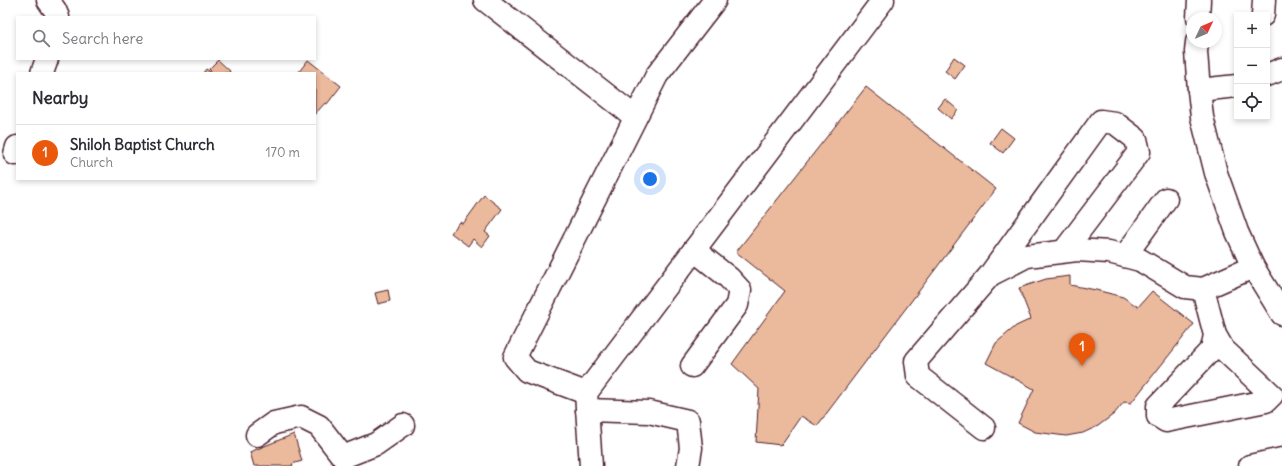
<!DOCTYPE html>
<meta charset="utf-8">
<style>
:root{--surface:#fff;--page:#f2f2f3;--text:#2b2b33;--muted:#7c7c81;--line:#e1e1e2;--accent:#ea580c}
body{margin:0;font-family:Delius,sans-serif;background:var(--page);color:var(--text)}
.controls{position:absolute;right:12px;top:12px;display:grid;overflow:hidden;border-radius:0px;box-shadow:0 2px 6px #0003}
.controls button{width:36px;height:36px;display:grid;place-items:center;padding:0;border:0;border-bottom:1px solid var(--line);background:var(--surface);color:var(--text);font:20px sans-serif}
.compass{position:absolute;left:1186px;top:12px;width:36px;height:36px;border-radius:50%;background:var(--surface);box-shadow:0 2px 6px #0003;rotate:46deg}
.you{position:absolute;left:650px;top:179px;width:14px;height:14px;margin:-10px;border:3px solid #fff;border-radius:50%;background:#1a73e8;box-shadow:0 0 0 6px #1a73e833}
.badge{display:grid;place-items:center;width:26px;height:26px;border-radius:50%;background:var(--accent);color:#fff;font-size:13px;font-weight:700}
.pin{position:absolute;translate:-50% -33px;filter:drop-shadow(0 1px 2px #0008)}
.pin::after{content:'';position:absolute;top:21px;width:14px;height:12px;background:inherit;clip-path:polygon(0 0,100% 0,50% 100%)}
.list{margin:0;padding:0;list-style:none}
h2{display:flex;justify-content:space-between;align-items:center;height:52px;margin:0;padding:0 16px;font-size:17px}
h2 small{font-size:13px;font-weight:400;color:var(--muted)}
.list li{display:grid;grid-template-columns:26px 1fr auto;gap:12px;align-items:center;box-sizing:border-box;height:56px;padding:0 16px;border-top:1px solid var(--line)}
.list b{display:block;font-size:15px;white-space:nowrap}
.list p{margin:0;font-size:13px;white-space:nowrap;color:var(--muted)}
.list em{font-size:13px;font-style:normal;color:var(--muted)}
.icon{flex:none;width:22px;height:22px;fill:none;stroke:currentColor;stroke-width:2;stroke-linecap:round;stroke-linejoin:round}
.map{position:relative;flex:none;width:1282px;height:466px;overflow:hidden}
.search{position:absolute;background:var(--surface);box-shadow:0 2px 6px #0003;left:16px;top:16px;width:300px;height:44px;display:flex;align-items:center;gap:10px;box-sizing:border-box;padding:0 14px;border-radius:0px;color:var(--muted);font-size:15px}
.panel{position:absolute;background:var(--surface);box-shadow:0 2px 6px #0003;left:16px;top:72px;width:300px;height:108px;border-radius:0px}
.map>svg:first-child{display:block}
.building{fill:#ebb99c;stroke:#4a1f2b}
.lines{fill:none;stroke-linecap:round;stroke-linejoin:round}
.minor-casing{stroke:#4a1f2b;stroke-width:25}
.minor{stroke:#fff;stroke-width:22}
</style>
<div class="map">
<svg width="1282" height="466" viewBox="0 0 1282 466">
<rect width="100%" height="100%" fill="#fff"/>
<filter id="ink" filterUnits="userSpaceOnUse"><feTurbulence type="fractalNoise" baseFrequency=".025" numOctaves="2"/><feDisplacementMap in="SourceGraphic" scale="8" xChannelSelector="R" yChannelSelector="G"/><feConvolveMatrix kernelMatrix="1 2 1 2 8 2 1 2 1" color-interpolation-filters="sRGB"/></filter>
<g filter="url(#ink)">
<g class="building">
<polygon points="954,57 965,65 955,79 945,71"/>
<polygon points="218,60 230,71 229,73 213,73 209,69"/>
<polygon points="308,60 341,86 327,104 325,103 315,114 315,73 298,73"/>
<polygon points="206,69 212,73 203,73"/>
<polygon points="866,87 996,189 817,426 801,416 781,445 756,442 759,389 732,364 785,291 736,252"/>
<polygon points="945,99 958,110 951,119 938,108"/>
<polygon points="1001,128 1014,138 1003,153 990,143"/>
<polygon points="484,195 502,209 485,232 490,236 482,247 473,239 468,246 451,233 460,222 463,224"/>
<polygon points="1070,276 1070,285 1096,290 1123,297 1138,307 1152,291 1194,324 1131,403 1124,402 1114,414 1098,426 1083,433 1066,436 1035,432 1018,423 1034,389 986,363 996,343 1016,326 1031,319 1019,288 1046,279"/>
<polygon points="388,290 390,301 378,304 375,293"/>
<polygon points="294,434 302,461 292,464 293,466 254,466 250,452"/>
</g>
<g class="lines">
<defs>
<g id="minor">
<polyline points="48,0 55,10 58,17"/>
<polyline points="485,0 635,117"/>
<polyline points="1263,15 1264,0"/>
<polyline points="1198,18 1199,0"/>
<polyline points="1197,42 1196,52 1199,90 1202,117 1216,173 1237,232 1253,267 1282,314"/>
<polyline points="42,73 47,59"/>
<polyline points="1267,75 1282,69"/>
<polyline points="1199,90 1237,86"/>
<polyline points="15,154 17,147"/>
<polyline points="1125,256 1166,199"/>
<polyline points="992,272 1101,121 1115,123 1136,139 1139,152 1064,251"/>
<polyline points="1203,289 1215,335 1212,349 1158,406 1158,416 1166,421 1266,401 1272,395 1223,349 1215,335"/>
<polyline points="692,366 737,305 740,290 729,278 694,250"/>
<polyline points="586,393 527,371 515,357 657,75 715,0"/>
<polyline points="587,410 649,412 688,421 691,448 688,466"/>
<polyline points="984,428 918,376 916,361 990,275 1027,256 1077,250 1109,252 1140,260 1185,287 1203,289 1253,267"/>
<polyline points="257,435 274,423 301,417 319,426 343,457 376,444 403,425"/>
<polyline points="591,466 586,393 883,0"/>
<polyline points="1250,466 1282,459"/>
</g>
</defs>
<use href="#minor" class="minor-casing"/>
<use href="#minor" class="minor"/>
</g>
</g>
</svg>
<div class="controls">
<button>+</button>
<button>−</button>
<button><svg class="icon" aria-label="locate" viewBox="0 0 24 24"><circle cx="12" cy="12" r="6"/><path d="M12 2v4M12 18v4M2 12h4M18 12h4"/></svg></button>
</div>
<svg class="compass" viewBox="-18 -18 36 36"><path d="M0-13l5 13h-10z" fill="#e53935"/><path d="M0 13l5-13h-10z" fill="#7c7c81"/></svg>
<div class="you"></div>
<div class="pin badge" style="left:1082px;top:366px">1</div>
<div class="search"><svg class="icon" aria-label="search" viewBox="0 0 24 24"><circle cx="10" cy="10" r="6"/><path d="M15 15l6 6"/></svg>Search here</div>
<section class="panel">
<h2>Nearby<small></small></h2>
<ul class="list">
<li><span class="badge">1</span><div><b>Shiloh Baptist Church</b><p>Church</p></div><em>170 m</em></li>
</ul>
</section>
</div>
